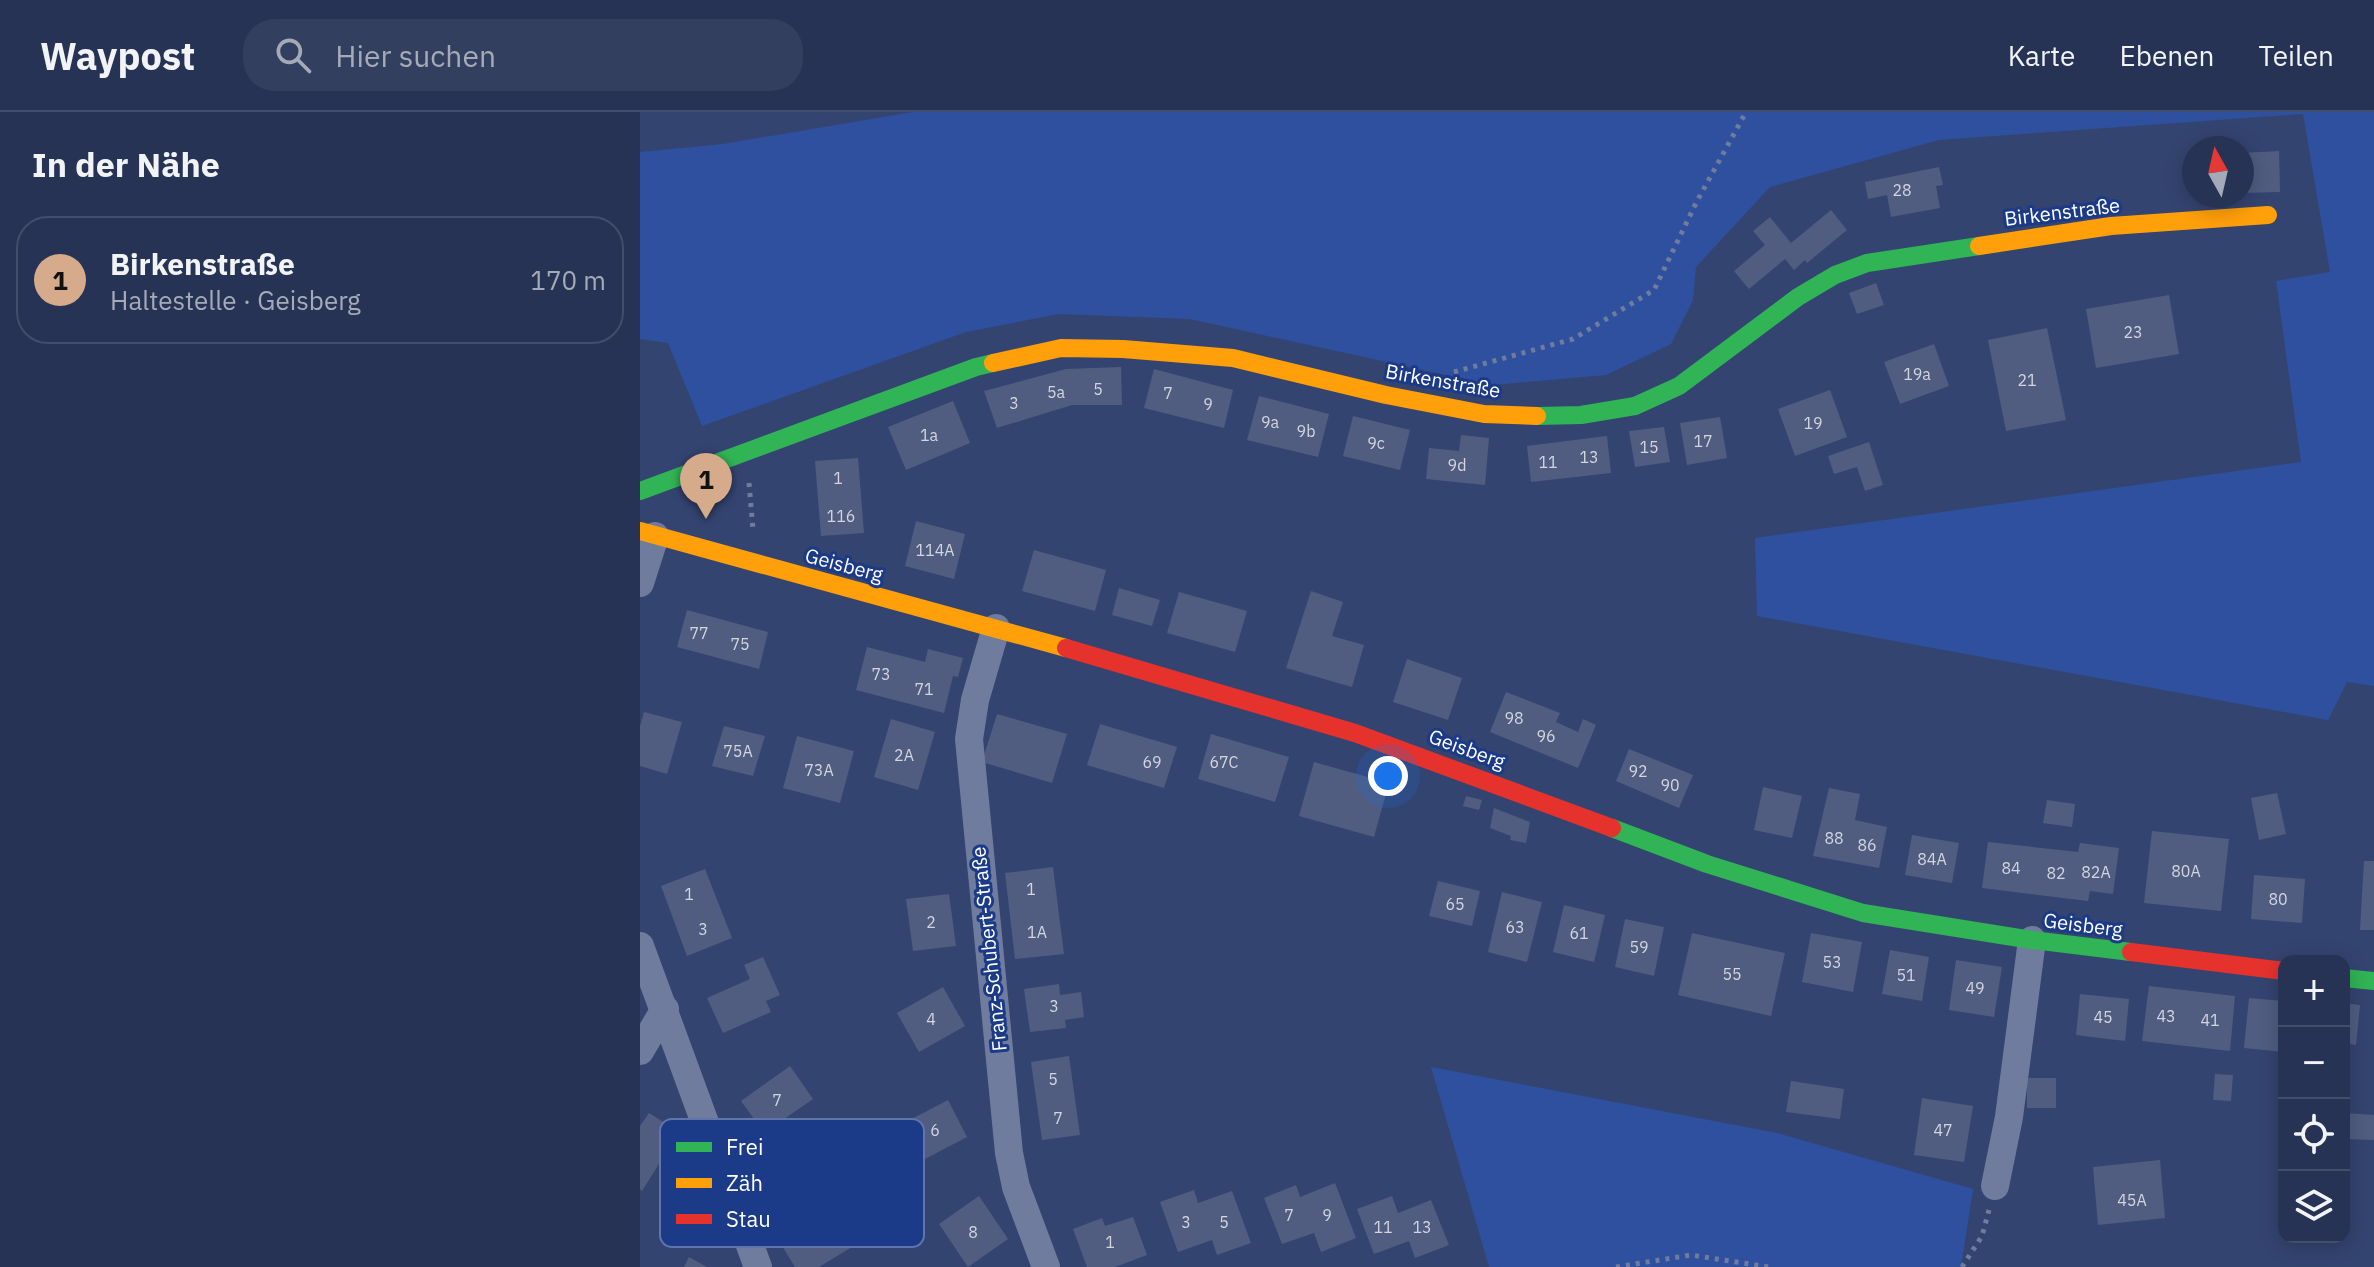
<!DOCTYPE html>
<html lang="de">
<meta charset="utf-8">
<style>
:root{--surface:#273354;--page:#333f5e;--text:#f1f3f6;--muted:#a4aab8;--line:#434e6b;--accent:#d6ab8b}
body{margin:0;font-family:"IBM Plex Sans",sans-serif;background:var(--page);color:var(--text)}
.controls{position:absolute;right:24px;bottom:24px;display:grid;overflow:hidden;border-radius:16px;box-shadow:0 4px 20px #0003}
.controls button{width:72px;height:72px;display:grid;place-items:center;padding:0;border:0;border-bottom:2px solid var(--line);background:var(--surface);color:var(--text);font:40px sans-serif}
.compass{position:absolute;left:1542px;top:24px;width:72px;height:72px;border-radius:50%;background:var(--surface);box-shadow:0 4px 20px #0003;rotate:352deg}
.you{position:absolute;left:748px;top:664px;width:28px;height:28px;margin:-20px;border:6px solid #fff;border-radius:50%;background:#1a73e8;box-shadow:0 0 0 12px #1a73e833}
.badge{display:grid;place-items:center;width:52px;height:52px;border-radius:50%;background:var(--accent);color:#111;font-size:26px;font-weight:700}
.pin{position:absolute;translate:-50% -66px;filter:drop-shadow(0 2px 4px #0008)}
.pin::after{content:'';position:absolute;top:42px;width:28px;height:24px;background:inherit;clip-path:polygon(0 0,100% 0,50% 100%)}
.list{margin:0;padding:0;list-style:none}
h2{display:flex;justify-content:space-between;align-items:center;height:104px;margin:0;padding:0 32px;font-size:34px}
h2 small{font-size:26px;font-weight:400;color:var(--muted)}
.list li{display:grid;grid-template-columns:52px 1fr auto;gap:24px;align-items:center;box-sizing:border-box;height:128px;margin:0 16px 16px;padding:0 16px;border:2px solid var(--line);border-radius:32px}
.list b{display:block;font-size:30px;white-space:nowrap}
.list p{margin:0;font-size:26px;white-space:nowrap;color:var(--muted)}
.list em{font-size:26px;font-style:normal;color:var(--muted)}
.icon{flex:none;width:44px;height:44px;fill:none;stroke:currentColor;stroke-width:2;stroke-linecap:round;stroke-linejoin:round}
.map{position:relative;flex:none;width:1734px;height:1155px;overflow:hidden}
header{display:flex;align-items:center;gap:48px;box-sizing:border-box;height:112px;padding:0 40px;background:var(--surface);border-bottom:2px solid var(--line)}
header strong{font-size:38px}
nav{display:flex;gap:44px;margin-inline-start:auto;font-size:28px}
.search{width:560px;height:72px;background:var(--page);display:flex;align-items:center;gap:20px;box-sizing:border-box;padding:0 28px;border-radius:32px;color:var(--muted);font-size:30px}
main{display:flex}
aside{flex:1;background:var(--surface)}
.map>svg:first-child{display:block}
.green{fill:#2f509f}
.building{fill:#505d80}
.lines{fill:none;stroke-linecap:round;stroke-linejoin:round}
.path{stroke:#707c9d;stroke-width:5;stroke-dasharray:4 6;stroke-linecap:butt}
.street{stroke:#707c9d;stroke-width:28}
.fast{stroke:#30b455;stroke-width:18}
.slow{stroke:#ff9f0a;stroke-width:18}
.jam{stroke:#e5322d;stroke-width:18}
.labels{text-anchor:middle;stroke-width:6;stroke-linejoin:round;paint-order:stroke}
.number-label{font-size:16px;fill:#d3d6df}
.street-label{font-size:20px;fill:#fff;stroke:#1b3a88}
.key{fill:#1b3a88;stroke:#5f75ac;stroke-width:2}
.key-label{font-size:22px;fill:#fff}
</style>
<header>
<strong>Waypost</strong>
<div class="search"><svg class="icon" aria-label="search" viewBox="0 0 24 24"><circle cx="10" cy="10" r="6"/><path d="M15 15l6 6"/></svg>Hier suchen</div>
<nav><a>Karte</a><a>Ebenen</a><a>Teilen</a></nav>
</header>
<main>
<aside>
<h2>In der Nähe<small></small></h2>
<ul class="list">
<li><span class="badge">1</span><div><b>Birkenstraße</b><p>Haltestelle · Geisberg</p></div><em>170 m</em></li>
</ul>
</aside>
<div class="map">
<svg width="1734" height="1155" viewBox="0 0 1734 1155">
<rect width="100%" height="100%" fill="#344470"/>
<g class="green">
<polygon points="273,0 1734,0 1734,574 1707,570 1688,608 1117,504 1115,426 1661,350 1636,169 1690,160 1663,2 1299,28 1130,75 1056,155 1053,188 1031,232 966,263 852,273 550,207 419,202 326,220 62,314 28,231 0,227 0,40 83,32"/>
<polygon points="791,955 1137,1021 1333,1077 1321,1155 849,1155"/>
</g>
<g class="building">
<polygon points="1639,39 1640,80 1602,81 1602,41"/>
<polygon points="1299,55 1303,73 1296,74 1300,96 1251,105 1247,83 1228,87 1225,70"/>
<polygon points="1191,98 1207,118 1167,151 1165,148 1154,158 1145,147 1109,177 1094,159 1125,133 1113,119 1130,105 1151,131"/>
<polygon points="1236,171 1244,193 1217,202 1209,181"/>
<polygon points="1529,183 1539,242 1456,256 1446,197"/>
<polygon points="1407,216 1426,308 1366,319 1348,228"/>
<polygon points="1294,232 1309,274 1260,292 1244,250"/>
<polygon points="481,255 482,293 432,293 357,316 344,279 426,257"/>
<polygon points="514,257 593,278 584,316 504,296"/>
<polygon points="1190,278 1207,325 1155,344 1138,297"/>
<polygon points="619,284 689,302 678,345 607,328"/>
<polygon points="313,289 330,331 266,358 248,315"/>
<polygon points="713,304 770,318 760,358 703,344"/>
<polygon points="1080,305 1087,346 1047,353 1040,311"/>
<polygon points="1024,315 1030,350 995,355 989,319"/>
<polygon points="821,323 849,326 845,373 786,367 789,336 819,339"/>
<polygon points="967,324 971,361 891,370 887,334"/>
<polygon points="1229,330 1243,373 1225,379 1217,355 1194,362 1188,344"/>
<polygon points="218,346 224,421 181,424 175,349"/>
<polygon points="276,409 325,422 314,467 265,454"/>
<polygon points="394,438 466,458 455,499 382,479"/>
<polygon points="479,476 520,488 512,514 472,503"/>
<polygon points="671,479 703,490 692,524 724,533 712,575 646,556"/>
<polygon points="539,480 607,499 595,540 527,521"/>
<polygon points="47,498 128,520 119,557 37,535"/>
<polygon points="227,535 285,550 288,537 323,546 318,565 313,564 304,601 216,578"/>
<polygon points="767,547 822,566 808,608 753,590"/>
<polygon points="866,580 920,601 916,610 938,620 943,607 956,613 938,656 850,620"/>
<polygon points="4,600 42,610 27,662 0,654 0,614"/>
<polygon points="357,602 427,622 412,671 342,650"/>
<polygon points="251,607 295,620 278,678 234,665"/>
<polygon points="460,612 537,635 524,676 447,653"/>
<polygon points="84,614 125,624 113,664 72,654"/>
<polygon points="571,622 649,645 635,690 558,667"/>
<polygon points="157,624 214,639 200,691 143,676"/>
<polygon points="989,637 1053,663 1039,696 976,669"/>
<polygon points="674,650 749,671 734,725 659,704"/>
<polygon points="1123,675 1162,684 1152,726 1114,718"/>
<polygon points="1189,676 1220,682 1215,708 1247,715 1239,756 1173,744"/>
<polygon points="1637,681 1646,722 1619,728 1611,686"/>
<polygon points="826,684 842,688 839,698 823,694"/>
<polygon points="1407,688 1435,692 1432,715 1403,711"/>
<polygon points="854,696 890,710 886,731 870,728 871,724 850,716"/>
<polygon points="1512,719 1589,727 1581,799 1504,791"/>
<polygon points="1272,723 1319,731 1312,771 1265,763"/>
<polygon points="1348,730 1438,740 1440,731 1479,736 1473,782 1450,779 1448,789 1342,776"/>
<polygon points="1724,749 1734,749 1734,818 1720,818"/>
<polygon points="413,755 424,842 375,847 365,761"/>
<polygon points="65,757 92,826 47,844 21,774"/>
<polygon points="1614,763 1665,767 1662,811 1611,807"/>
<polygon points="798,769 840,779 832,814 789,804"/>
<polygon points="862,780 902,790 887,850 848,840"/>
<polygon points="309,782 316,834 273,839 266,787"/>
<polygon points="924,793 965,803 954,850 913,840"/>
<polygon points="985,807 1024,815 1014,864 975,855"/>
<polygon points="1052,821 1145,841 1131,904 1038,883"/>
<polygon points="1171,821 1222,830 1213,880 1162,870"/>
<polygon points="1250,838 1289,845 1282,889 1242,882"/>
<polygon points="123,845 140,883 126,889 131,900 83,921 67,886 110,867 104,853"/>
<polygon points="1316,848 1362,855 1354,905 1309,898"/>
<polygon points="419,872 420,883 441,880 444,905 425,908 426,916 390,920 384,877"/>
<polygon points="1509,874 1595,884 1590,939 1502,929"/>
<polygon points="303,875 325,914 279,940 257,901"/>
<polygon points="1440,882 1489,887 1485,929 1436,923"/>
<polygon points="1609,886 1644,889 1644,940 1604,936"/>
<polygon points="1704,891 1720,893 1716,933 1704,931"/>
<polygon points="429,944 440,1023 402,1028 391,950"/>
<polygon points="150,954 173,987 124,1021 101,989"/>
<polygon points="1575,962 1593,963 1591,989 1573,988"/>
<rect x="1387" y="966" width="29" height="30"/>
<polygon points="1151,969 1204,977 1200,1007 1146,1000"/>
<polygon points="1282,986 1333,994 1324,1050 1274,1043"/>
<polygon points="308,988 327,1025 283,1048 264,1011"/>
<polygon points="9,1001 39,1020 2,1079 0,1077 0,1014"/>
<polygon points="1704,1001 1734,1003 1734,1028 1704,1027"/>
<polygon points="1520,1048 1525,1106 1458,1113 1453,1055"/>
<polygon points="695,1071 716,1126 681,1140 674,1121 642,1132 624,1086 656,1073 660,1085"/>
<polygon points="554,1078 558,1091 592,1079 611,1131 577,1143 572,1128 538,1140 520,1090"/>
<polygon points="339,1084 368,1127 328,1155 299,1112"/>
<polygon points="752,1084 758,1101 791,1088 809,1133 775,1146 769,1129 734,1142 717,1097"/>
<polygon points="190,1098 212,1135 179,1155 155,1155 139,1129"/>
<polygon points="493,1105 507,1143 475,1155 447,1155 433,1117 462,1106 465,1114"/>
<polygon points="49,1145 67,1155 44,1155"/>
</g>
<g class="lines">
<g class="path">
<polyline points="814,260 933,227 1014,178 1056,91 1106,0"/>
<polyline points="109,371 113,417"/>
<polyline points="976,1155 1051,1143 1129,1155"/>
<polyline points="1322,1155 1342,1124 1349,1098"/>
</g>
<g class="street">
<polyline points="0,471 15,424"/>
<polyline points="356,516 335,588 329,627 369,1041 376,1075 406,1155"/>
<polyline points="0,834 118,1155"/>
<polyline points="0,939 25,897"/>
<polyline points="1355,1074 1369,1005 1392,828"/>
</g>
<g class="fast">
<polyline points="897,304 941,303 995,294 1039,274 1158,185 1195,163 1227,151 1339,134"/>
<polyline points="0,379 336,255 353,251"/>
<polyline points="972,716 1067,752 1223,801 1392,828 1491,840"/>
<polyline points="1704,866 1734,869"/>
</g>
<g class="slow">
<polyline points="1339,134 1471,114 1628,103"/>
<polyline points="353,251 421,236 483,237 593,246 746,283 844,302 897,304"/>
<polyline points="0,419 426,536"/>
</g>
<g class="jam">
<polyline points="426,536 715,621 972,716"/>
<polyline points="1491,840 1644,859"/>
</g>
</g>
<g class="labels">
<g class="number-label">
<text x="1262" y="84">28</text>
<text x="1493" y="226">23</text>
<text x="1277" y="268">19a</text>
<text x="1387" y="274">21</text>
<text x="458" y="283">5</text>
<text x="416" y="286">5a</text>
<text x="528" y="287">7</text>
<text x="374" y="297">3</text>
<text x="568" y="298">9</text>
<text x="630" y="316">9a</text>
<text x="1173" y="317">19</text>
<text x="666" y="325">9b</text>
<text x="289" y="329">1a</text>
<text x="1063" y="335">17</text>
<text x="736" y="337">9c</text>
<text x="1009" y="341">15</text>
<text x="949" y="351">13</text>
<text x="908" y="356">11</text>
<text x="817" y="359">9d</text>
<text x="198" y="372">1</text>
<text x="201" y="410">116</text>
<text x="295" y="444">114A</text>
<text x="59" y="527">77</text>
<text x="100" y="538">75</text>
<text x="241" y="568">73</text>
<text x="284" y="583">71</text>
<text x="874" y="612">98</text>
<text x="906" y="630">96</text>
<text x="98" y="645">75A</text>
<text x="264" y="649">2A</text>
<text x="512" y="656">69</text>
<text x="584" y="656">67C</text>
<text x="179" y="664">73A</text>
<text x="998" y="665">92</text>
<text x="1030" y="679">90</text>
<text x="1194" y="732">88</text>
<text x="1227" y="739">86</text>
<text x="1292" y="753">84A</text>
<text x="1371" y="762">84</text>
<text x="1546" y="765">80A</text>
<text x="1456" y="766">82A</text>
<text x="1416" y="767">82</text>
<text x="391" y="783">1</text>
<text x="49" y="788">1</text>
<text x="1638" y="793">80</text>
<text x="815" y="798">65</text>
<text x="291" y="816">2</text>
<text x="875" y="821">63</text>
<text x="63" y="823">3</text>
<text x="397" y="826">1A</text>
<text x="939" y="827">61</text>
<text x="999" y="841">59</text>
<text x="1192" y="856">53</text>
<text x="1092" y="868">55</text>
<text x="1266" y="869">51</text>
<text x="1335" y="882">49</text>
<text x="414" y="900">3</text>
<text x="1526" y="910">43</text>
<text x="1463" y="911">45</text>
<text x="291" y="913">4</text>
<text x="1570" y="914">41</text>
<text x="413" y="973">5</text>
<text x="137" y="994">7</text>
<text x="418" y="1012">7</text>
<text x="295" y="1024">6</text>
<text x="1303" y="1024">47</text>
<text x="1492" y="1094">45A</text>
<text x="649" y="1109">7</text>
<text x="687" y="1109">9</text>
<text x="546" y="1116">3</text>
<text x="584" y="1116">5</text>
<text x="743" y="1121">11</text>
<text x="782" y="1121">13</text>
<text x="333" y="1126">8</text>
<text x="470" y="1136">1</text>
</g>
<g class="street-label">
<text transform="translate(1422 100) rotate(-7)" y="7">Birkenstraße</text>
<text transform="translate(803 269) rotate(10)" y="7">Birkenstraße</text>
<text transform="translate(204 453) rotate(15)" y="7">Geisberg</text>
<text transform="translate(827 637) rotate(20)" y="7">Geisberg</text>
<text transform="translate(1443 813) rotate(7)" y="7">Geisberg</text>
<text transform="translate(349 837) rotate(-96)" y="7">Franz-Schubert-Straße</text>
</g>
</g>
<rect x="20" y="1007" width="264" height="128" rx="12" class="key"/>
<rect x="36" y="1030" width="36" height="10" fill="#30b455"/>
<rect x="36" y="1066" width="36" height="10" fill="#ff9f0a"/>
<rect x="36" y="1102" width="36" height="10" fill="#e5322d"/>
<g class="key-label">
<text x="86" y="1043">Frei</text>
<text x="86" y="1079">Zäh</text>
<text x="86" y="1115">Stau</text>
</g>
</svg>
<div class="controls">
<button>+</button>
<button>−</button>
<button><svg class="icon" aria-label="locate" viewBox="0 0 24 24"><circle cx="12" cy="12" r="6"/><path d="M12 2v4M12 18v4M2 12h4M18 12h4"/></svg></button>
<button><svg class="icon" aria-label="layers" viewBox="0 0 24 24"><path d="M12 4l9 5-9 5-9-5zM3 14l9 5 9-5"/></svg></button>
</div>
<svg class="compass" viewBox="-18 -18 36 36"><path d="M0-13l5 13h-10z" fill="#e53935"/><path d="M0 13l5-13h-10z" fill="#a4aab8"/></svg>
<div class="you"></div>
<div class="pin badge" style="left:66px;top:407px">1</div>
</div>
</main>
